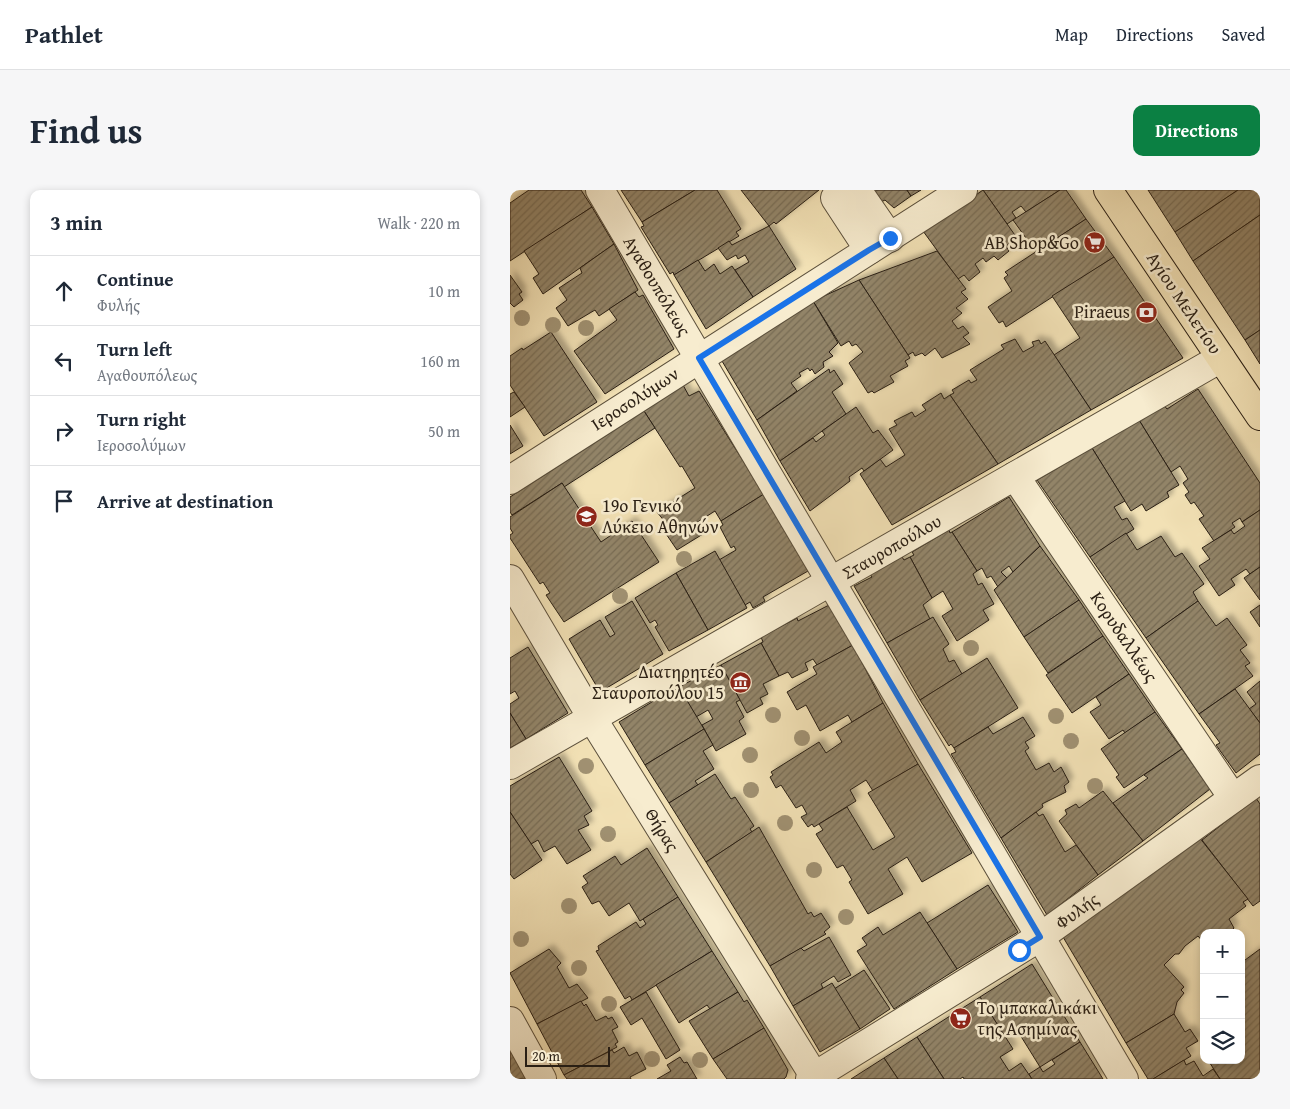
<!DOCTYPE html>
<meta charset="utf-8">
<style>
:root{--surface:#fff;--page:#f6f6f7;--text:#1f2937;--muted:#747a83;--line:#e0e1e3;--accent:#0b8043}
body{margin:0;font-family:"Gentium Book Plus",serif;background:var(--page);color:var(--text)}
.controls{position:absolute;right:15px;bottom:15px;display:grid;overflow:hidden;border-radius:10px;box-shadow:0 2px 8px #0003}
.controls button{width:45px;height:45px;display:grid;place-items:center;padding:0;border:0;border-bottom:1px solid var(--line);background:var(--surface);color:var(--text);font:25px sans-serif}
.scale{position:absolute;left:15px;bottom:12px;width:85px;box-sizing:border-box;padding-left:5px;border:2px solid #2a1f14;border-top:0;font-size:14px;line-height:18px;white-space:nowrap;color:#2a1f14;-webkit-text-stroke:4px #f7eccf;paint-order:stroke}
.stop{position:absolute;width:15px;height:15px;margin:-11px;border:4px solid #1a73e8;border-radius:50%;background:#fff}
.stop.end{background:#1a73e8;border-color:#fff;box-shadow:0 1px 5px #0008}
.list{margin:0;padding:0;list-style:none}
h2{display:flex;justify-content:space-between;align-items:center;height:65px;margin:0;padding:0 20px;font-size:21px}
h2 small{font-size:16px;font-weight:400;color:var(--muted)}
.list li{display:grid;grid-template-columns:32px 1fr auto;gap:15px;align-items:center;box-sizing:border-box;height:70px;padding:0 20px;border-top:1px solid var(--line)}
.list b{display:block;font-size:19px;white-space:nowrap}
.list p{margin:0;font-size:16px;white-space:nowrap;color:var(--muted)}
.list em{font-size:16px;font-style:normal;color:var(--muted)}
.icon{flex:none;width:28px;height:28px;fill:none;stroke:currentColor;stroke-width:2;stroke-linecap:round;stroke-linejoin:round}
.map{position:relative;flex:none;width:750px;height:889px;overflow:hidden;border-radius:10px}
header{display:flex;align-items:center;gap:30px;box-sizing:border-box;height:70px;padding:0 25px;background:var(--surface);border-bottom:1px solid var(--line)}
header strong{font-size:24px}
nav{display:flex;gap:28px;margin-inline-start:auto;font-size:18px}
.intro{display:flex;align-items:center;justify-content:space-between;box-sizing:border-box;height:120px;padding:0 30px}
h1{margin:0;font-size:35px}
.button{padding:12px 22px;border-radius:10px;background:var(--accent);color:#fff;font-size:18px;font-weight:700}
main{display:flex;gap:30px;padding:0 30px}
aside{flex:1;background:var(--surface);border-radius:10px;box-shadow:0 2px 8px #0003}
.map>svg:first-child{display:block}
.building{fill:url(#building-hatch);stroke:#2a1f14;filter:url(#shadow)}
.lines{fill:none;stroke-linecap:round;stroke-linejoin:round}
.minor-casing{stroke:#5c503c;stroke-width:30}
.major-casing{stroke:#2a1f14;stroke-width:30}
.minor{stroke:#f7eccf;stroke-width:28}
.major{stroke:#f2e1b5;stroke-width:28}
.tree{fill:#a09172}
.route{stroke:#1a73e8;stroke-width:6}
.labels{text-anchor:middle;stroke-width:5;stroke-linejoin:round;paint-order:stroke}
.poi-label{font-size:18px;fill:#2a1f14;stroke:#f7eccf;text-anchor:end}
.street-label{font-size:18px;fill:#2a1f14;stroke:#f7eccf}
</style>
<header>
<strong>Pathlet</strong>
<nav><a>Map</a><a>Directions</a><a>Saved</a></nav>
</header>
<div class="intro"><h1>Find us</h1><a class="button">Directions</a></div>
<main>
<aside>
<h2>3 min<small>Walk · 220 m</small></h2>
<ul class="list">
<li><svg class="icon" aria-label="ahead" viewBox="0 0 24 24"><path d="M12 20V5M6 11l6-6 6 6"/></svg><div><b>Continue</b><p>Φυλής</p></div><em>10 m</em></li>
<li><svg class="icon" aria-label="left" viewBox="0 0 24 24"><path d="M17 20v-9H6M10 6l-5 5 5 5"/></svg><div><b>Turn left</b><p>Αγαθουπόλεως</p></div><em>160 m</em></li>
<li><svg class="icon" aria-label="right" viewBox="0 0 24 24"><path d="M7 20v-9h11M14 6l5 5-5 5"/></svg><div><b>Turn right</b><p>Ιεροσολύμων</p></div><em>50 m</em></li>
<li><svg class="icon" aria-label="arrive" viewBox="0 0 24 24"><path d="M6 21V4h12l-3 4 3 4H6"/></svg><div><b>Arrive at destination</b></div></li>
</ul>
</aside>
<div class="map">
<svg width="750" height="889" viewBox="0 0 750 889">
<defs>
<pattern id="building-hatch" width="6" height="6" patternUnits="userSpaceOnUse" patternTransform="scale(1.25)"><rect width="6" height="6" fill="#928468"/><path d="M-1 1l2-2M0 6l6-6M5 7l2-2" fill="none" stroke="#776b54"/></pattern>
<filter id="shadow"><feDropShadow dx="4.5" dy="-4.5" stdDeviation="2.5" flood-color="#0004"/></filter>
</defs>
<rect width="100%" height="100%" fill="#f2e1b5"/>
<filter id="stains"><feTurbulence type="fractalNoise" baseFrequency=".004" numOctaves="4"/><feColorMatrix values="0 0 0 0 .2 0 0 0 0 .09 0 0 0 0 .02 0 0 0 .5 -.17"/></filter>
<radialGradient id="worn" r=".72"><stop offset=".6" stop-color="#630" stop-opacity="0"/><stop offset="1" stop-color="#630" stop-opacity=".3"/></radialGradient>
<g class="building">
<polygon points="19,0 71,0 82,17 0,71 0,13"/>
<polygon points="111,0 185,0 132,32"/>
<polygon points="185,0 207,0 231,39 226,42 229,46 164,85 163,82 160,84 131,37 134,36 132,32"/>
<polygon points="231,0 309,0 266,34 264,32 259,36"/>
<polygon points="353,0 397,0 401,6 384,18 375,10 365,15"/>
<polygon points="397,0 411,0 401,6"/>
<polygon points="473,0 550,0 516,22 511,16 502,22 506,28 497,34"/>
<polygon points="473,0 507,48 496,56 499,61 488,70 484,66 476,72 473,68 465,74 470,82 459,91 454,85 448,89 413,41"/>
<polygon points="550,0 556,0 576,29 526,62 503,30"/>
<polygon points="638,0 728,0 665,42"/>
<polygon points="728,0 750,0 750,25 683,71 665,42"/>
<polygon points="82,17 104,54 33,104 23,88 29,84 14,61"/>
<polygon points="750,25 750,140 735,150 683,71"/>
<polygon points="576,29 604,67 496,137 493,131 489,133 478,117 502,101 494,88 498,85 495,82"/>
<polygon points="259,36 286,79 243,107 225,80 239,72 235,65 228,69 226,65 217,70 208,58 219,51 222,55"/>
<polygon points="104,54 128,100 89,126 85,120 58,136 46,118 57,110 49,98 72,83 70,78"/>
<polygon points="427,61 456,99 451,102 458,109 446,118 452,123 442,131 448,139 453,136 459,143 453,147 460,154 432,168 425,158 415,166 412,163 405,166 403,162 398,165 349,90"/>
<polygon points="604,67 673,168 581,220 544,165 570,148 542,106"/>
<polygon points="188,70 195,81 204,74 210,84 222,76 243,107 196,139 164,85"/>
<polygon points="0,85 12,102 9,104 13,110 4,117 0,113"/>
<polygon points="349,90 400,168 395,171 398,176 380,186 384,192 364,203 362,201 358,203 339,173 353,162 346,154 342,156 339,151 331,156 303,111"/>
<polygon points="125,102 129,107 133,105 164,159 95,204 64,161 107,130 99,119"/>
<polygon points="303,111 328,153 319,162 323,166 313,172 314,177 305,184 302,179 300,181 298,178 289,183 291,186 281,193 287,201 247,230 212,171"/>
<polygon points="750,140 750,174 735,150"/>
<polygon points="41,142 87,212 34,246 0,195 0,166 12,158 13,160"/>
<polygon points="505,149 513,162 524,156 522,152 529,150 531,154 535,151 581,220 488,274 440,205 444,203 442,200 459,190 461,193 467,190 460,180 494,159 491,155"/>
<polygon points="319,179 320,183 324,180 333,194 322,202 336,224 270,271 247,230"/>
<polygon points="173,195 179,206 189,201 254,304 211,331 205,321 186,333 193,344 167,360 150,335 155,332 147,322 185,298 172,276 170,277 134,221"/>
<polygon points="688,199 750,293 750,320 732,332 730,328 722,333 725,337 704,351 689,329 694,326 684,312 681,314 675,305 679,302 673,293 678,289 670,276 661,282 629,230 653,214 657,219"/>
<polygon points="4,202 15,217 0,227 0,204"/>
<polygon points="431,203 434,209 440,205 488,274 382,335 350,284 370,269 376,277 395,265 379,239 387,235 384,231 402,222 405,227 416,220 412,215"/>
<polygon points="346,217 363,243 368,240 383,260 354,281 352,278 339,287 340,291 300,321 270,271 303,248 306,252 315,245 312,241"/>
<polygon points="134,221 145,238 54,297 52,293 2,325 0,322 0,307"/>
<polygon points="629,230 669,295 657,302 659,307 636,321 632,314 621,321 582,258"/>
<polygon points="0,235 13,256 0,264"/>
<polygon points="582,258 615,311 604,317 612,330 617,328 624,339 580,367 527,290"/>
<polygon points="52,293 91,352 122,331 149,372 54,432 36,405 40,403 33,392 30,394 0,348 0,345 3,343 0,338 0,327"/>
<polygon points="254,304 298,381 253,407 255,411 243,418 240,412 235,415 209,370 226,360 224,356 221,358 210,337 213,335 211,331"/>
<polygon points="499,307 530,356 503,382 499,376 491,382 497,388 488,397 481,386 477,388 472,378 467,381 442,342"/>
<polygon points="750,320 750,377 740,384 736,379 721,389 725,395 709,406 689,376 700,369 692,358 721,340 724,344 735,336 732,332"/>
<polygon points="439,340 440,343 442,342 467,381 463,384 468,395 472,393 484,414 473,420 479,430 447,451 432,426 443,419 433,401 422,408 400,367 404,365 402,362"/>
<polygon points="616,343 627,360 651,346 665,367 672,363 694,394 683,402 688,411 636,448 580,367"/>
<polygon points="530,356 569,410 514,447 484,400"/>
<polygon points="205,361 237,418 198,440 166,383"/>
<polygon points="392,367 394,370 400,367 422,408 413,415 420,429 377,453 344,396 362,387 360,384"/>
<polygon points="750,377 750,410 734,388"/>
<polygon points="166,383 198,440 159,461 145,437 148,435 145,430 140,433 125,408"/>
<polygon points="569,410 593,446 538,483 514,447"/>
<polygon points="122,411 153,464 90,502 59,449 90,430 100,447 105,444 95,427"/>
<polygon points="688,411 706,436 717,428 737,455 730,460 740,473 735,476 743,486 689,524 636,448"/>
<polygon points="323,413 343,455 307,475 303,469 295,473 298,480 282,488 278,482 269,486 251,453 253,452 251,447 287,428 288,431"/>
<polygon points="750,415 750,437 740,422"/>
<polygon points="423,427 439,454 433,459 439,472 444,470 452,484 410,510 377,453"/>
<polygon points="593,446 619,484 562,523 536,485"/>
<polygon points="251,453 269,486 253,494 258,504 250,508 253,514 237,523 211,475"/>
<polygon points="343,455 373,513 342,532 338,525 310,541 296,515 287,520 277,502 307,484 303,477"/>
<polygon points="18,457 58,523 16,549 0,523 0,514 9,508 5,501 0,504 0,468"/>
<polygon points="477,468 508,518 444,558 441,554 439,556 410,510"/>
<polygon points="211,475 230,510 226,512 234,527 229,531 236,544 206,561 192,535 203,529 198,520 186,527 169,497"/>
<polygon points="619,484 645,522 615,543 613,540 599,549 580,522 591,515 586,507"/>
<polygon points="750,491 750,533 739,519 746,514 737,502"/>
<polygon points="169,497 194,539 135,575 109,532 155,504 156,506"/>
<polygon points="725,499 750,533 750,564 726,583 706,555 710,553 689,524"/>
<polygon points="373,513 408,574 363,601 356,590 340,600 346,611 304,637 302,634 298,637 291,627 297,624 292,615 286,618 271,595 266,598 260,587 263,585 261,582 309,552 316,563 332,552 326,542"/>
<polygon points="645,522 672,559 614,598 606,587 609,585 591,559"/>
<polygon points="0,523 16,549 0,558"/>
<polygon points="513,527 525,546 515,552 519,558 515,561 526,580 539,573 544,582 551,577 559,592 554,596 556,602 532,614 533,617 491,648 441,564 446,562 444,558 478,537 483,544"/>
<polygon points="194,539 203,555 193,561 204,579 185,591 188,595 159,613 135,575"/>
<polygon points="672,559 700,599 633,651 603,613 638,588 634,585"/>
<polygon points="49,567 82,621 74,626 79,635 68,640 81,660 57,674 45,656 34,662 28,650 21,654 0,622 0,596"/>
<polygon points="408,574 462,663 412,692 397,667 378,679 393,704 358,724 339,692 342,690 333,675 327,678 306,644 313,640 309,634 337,617 363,660 385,647 358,603"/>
<polygon points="205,584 221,609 225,607 244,636 240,639 242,642 196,672 159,613"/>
<polygon points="593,601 633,651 588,685 549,631 557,624 555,620 566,614 569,618"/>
<polygon points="746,608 750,614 750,711 743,716 692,650"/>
<polygon points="0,622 32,670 4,689 0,684"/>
<polygon points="526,622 529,626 533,624 555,662 566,655 588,685 537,725 491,648"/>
<polygon points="249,637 298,724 301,722 304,727 311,723 320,737 314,742 316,744 260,776 196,672"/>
<polygon points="689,647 738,709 733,712 736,716 719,729 724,738 719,743 694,743 694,753 688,746 675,756 669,764 665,764 654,775 674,797 671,800 674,803 667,812 664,824 616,853 553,747"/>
<polygon points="137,658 168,707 130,731 119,713 99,726 89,711 82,714 72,697 78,693 73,686 105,666 111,675"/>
<polygon points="478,695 508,742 447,779 417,733"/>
<polygon points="168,707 202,761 122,810 120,806 115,809 86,761 89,760 88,756 126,732 130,738 136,734 133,729"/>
<polygon points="410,722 447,779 384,819 347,761 357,755 352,748 368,737 373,745"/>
<polygon points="319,747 341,785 328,792 324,786 311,794 313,798 283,816 260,776 291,758 294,761"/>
<polygon points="39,759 51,773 47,777 59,798 67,794 78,808 27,834 0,783"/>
<polygon points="750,759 750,889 710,889 698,870 731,870 731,773"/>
<polygon points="202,761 228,802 200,819 197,815 169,833 146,795"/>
<polygon points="522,774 570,852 530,877 507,840 495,847 470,807"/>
<polygon points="354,780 380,819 350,839 324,799"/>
<polygon points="322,793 350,839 310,862 283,816"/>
<polygon points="136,802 170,860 156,869 132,828 121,835 110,817"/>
<polygon points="228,802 234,812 237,810 254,838 203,869 179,831"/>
<polygon points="470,807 503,859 490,867 499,881 511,873 522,889 454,889 453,887 450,889 434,889 407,847"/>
<polygon points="71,811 74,816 76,814 86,831 96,826 98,829 102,827 108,837 102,840 108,852 105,854 107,857 54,885 27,834"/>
<polygon points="664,824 675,842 680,839 688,851 676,858 681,866 643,889 638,889 616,853"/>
<polygon points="254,838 278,880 276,887 274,889 217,889 203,869"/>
<polygon points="407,847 434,889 388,889 374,868"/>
<polygon points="570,852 593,889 522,889 519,884 530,877 533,882 545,874 542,870"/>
<polygon points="0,857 16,889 0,889"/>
<polygon points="114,857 119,866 127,862 136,879 120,887 121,889 57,889 54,885 102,860 104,863"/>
<polygon points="170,867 174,873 177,872 187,889 147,889 161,881 157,875"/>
<polygon points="374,868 388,889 341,889"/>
<polygon points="674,870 676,875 684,871 693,886 703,879 710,889 643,889"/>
</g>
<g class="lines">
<defs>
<g id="minor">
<polyline points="90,0 614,889"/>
<polyline points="333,0 325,8 359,60"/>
<polyline points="347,0 380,48"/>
<polyline points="505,286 723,608"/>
<polyline points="0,290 453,0"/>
<polyline points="0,389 82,528 306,889"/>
<polyline points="0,575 711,168"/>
<polyline points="0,831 32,889"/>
<polyline points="300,889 530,747 750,589"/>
</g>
<polyline id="major" points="598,0 750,226"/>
</defs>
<use href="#minor" class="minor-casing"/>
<use href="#major" class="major-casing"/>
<use href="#minor" class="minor"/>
<use href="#major" class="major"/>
</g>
<g class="tree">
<circle cx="12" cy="128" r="8"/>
<circle cx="43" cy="135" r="8"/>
<circle cx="76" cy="138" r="8"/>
<circle cx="174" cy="369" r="8"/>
<circle cx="110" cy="406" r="8"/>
<circle cx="461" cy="458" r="8"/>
<circle cx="263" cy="525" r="8"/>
<circle cx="546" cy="526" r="8"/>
<circle cx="292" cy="548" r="8"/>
<circle cx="561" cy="551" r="8"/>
<circle cx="240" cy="565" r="8"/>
<circle cx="76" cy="576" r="8"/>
<circle cx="585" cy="596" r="8"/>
<circle cx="241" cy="600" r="8"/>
<circle cx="275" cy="633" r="8"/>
<circle cx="98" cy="644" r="8"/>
<circle cx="304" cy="680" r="8"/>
<circle cx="59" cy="716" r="8"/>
<circle cx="336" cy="727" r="8"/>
<circle cx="11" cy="749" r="8"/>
<circle cx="69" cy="778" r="8"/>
<circle cx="99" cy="814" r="8"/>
<circle cx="142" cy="869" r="8"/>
<circle cx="190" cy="870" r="8"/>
</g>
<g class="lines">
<polyline class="route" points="380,48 359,60 189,168 530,747 509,760"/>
</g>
<defs>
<symbol id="supermarket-disc" viewBox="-11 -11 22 22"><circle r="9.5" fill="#8f2418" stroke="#f7eccf"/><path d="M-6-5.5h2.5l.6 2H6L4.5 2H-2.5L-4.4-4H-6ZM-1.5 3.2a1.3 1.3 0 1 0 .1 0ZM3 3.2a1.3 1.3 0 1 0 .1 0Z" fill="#fff"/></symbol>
<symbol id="bank-disc" viewBox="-11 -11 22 22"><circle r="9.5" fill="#8f2418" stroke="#f7eccf"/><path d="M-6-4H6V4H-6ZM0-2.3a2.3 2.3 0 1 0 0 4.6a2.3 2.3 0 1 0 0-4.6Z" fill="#fff"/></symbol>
<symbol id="school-disc" viewBox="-11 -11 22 22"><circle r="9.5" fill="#8f2418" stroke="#f7eccf"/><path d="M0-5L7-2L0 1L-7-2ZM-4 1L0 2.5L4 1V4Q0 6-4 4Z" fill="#fff"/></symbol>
<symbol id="museum-disc" viewBox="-11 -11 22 22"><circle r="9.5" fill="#8f2418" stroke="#f7eccf"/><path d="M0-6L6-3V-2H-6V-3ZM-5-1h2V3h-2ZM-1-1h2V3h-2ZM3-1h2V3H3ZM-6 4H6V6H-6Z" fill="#fff"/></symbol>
</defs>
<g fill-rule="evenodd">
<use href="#supermarket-disc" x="572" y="40" width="25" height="25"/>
<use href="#bank-disc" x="624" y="110" width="25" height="25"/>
<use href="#school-disc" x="64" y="314" width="25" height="25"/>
<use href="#museum-disc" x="218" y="480" width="25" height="25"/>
<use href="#supermarket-disc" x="438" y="816" width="25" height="25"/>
</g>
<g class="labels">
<g class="poi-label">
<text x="569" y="59">ΑΒ Shop&amp;Go</text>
<text x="620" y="128">Piraeus</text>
<text x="92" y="322" text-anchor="start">19ο Γενικό<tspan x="92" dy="21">Λύκειο Αθηνών</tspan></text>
<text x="214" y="488">Διατηρητέο<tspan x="214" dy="21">Σταυροπούλου 15</tspan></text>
<text x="467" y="824" text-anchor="start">Το μπακαλικάκι<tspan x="467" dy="21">της Ασημίνας</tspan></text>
</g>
<g class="street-label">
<text transform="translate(147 96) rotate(59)" y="6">Αγαθουπόλεως</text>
<text transform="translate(674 113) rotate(56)" y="6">Αγίου Μελετίου</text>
<text transform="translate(125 209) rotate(-33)" y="6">Ιεροσολύμων</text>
<text transform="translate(382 357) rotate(-30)" y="6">Σταυροπούλου</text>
<text transform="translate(614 447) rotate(56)" y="6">Κορυδαλλέως</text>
<text transform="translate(152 640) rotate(58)" y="6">Θήρας</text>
<text transform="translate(567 721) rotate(-36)" y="6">Φυλής</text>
</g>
</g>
<rect width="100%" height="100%" filter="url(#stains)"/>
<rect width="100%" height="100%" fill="url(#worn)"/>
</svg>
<div class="controls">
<button>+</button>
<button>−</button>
<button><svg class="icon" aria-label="layers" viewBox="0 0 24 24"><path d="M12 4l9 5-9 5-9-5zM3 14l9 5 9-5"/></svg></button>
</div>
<div class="scale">20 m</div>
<div class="stop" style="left:509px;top:760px"></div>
<div class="stop end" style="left:380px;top:48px"></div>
</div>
</main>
